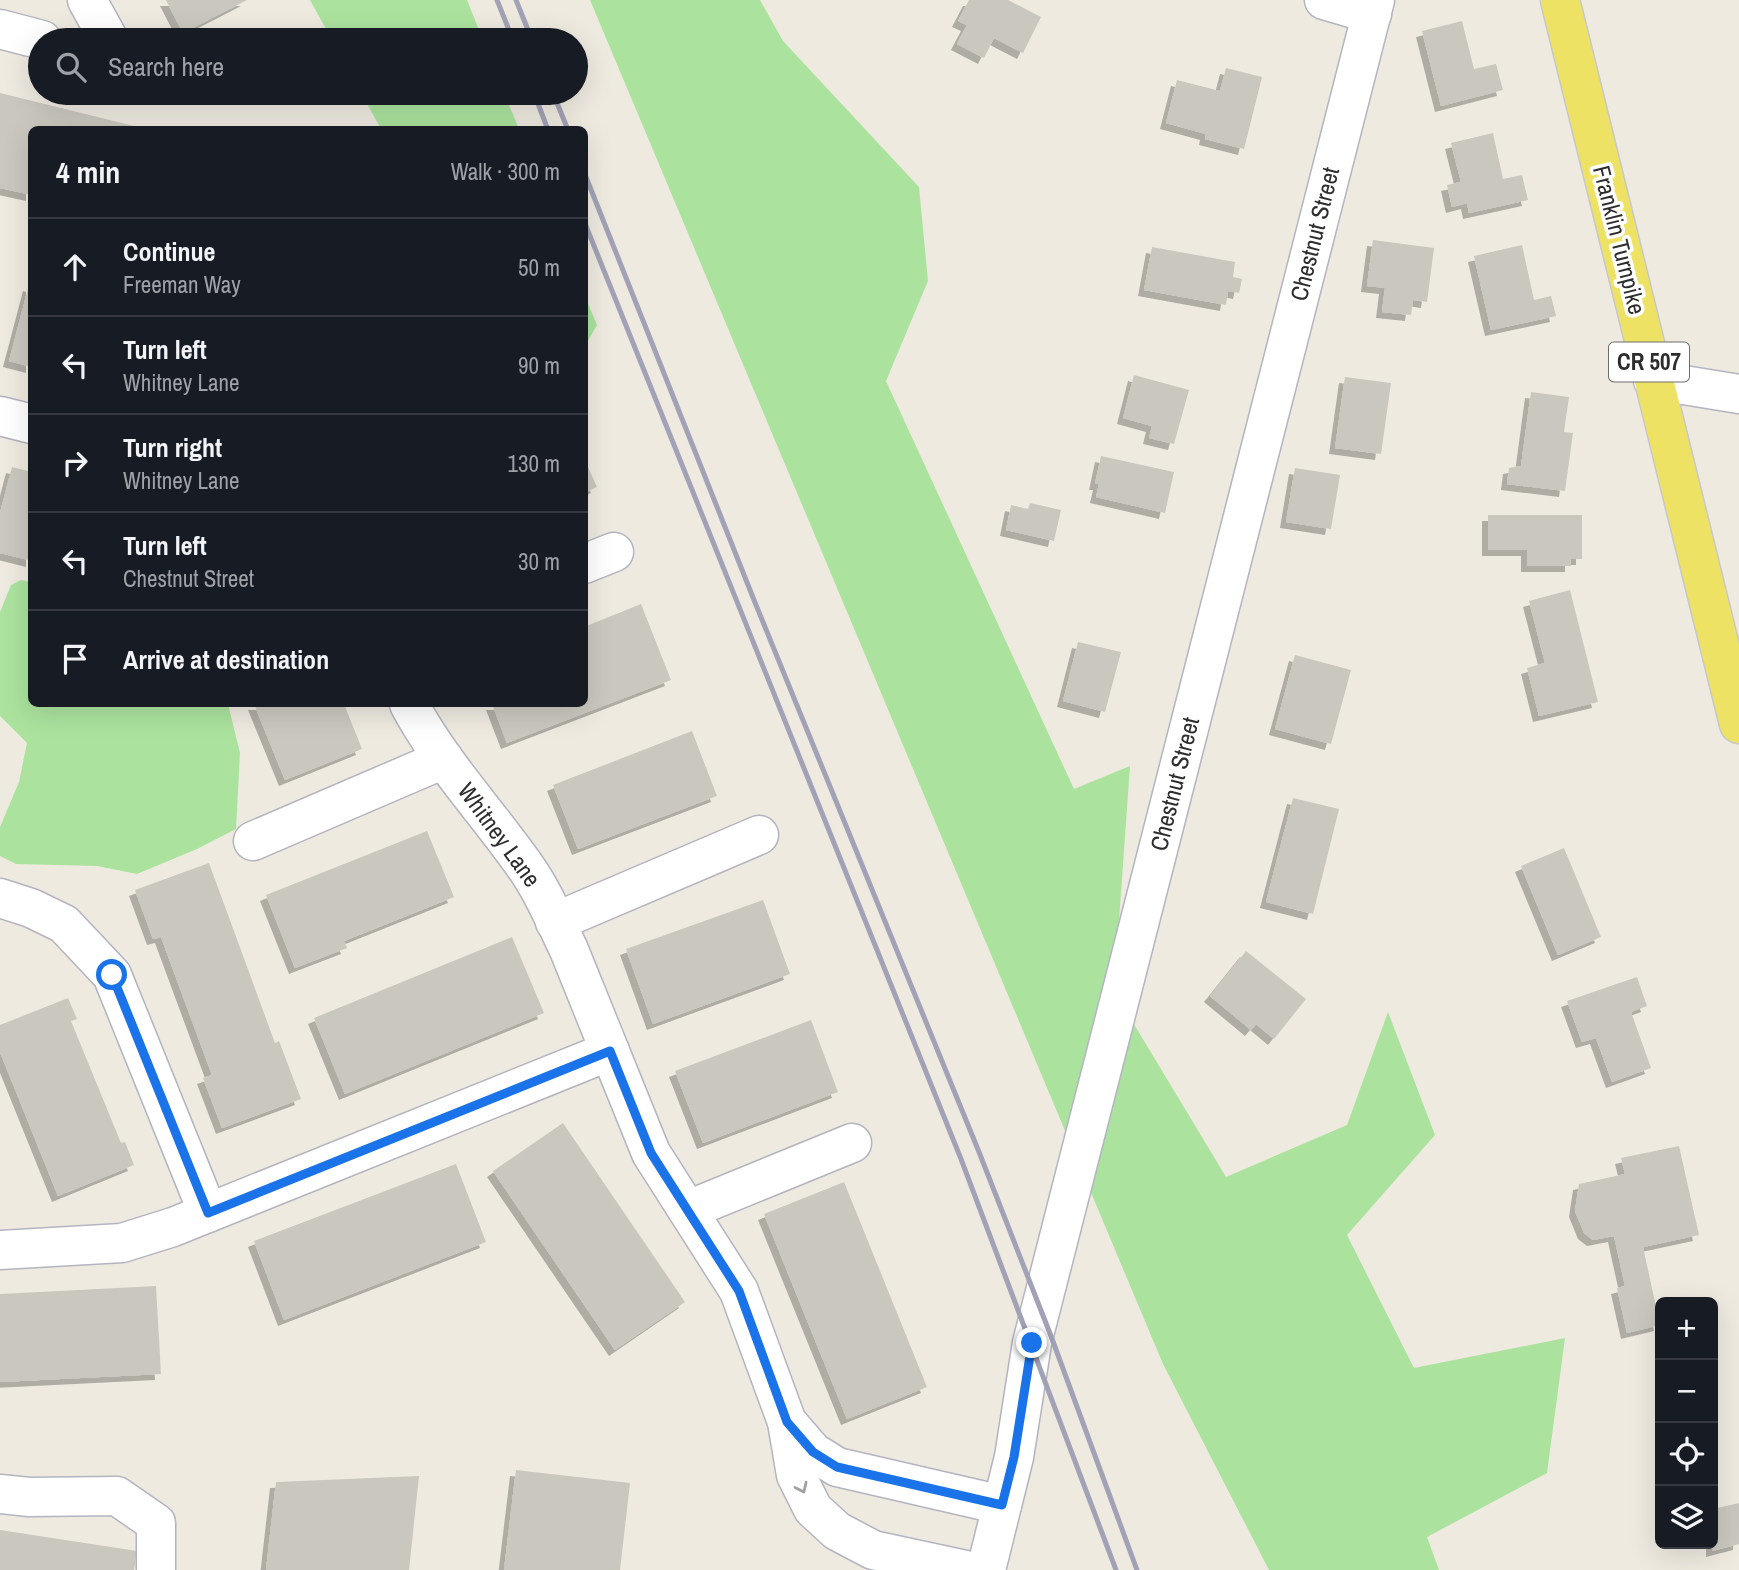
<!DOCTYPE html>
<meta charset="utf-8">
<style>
:root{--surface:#171b24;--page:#242831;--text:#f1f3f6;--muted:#9ea1a6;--line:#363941}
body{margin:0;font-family:"Archivo Narrow",sans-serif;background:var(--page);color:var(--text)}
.controls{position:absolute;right:21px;bottom:21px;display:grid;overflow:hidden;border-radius:10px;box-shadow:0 7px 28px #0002}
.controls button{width:63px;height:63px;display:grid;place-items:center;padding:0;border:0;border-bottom:2px solid var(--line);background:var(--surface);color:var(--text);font:35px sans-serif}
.stop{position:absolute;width:21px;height:21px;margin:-16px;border:5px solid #1a73e8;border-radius:50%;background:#fff}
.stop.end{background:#1a73e8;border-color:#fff;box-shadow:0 2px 7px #0008}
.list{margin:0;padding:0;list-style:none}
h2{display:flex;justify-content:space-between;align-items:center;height:91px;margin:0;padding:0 28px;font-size:30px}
h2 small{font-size:23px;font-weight:400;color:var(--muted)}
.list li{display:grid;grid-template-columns:46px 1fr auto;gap:21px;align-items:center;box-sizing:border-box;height:98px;padding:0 28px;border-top:2px solid var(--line)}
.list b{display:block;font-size:26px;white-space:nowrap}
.list p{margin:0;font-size:23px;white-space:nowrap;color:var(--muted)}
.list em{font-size:23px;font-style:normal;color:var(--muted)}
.icon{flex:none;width:38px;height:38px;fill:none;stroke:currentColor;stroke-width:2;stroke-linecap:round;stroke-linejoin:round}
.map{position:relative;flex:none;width:1739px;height:1570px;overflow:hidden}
.search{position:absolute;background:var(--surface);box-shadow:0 7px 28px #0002;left:28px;top:28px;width:560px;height:77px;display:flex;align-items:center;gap:18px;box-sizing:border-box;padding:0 24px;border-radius:38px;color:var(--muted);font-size:26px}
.panel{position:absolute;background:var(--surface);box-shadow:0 7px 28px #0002;left:28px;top:126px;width:560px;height:581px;border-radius:10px}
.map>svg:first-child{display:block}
.green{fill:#abe39e}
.building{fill:#cac8be;filter:url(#shadow)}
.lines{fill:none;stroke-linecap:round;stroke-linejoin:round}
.minor-casing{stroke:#b3b4c0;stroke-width:41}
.major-casing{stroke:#c8c8c8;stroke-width:41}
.minor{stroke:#fff;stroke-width:38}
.major{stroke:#eee265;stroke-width:38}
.rail{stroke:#a2a2b6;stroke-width:5}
.oneway{stroke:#a0a0a0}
.route{stroke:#1a73e8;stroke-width:9}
.labels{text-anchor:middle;stroke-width:7;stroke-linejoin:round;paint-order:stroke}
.shield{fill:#fff;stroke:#6c6c6c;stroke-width:2}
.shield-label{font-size:23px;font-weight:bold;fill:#2d2d2d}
.street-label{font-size:24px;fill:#2d2d2d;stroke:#fff}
</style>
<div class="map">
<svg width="1739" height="1570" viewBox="0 0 1739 1570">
<defs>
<filter id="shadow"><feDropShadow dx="-6" dy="6" stdDeviation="0" flood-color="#0004"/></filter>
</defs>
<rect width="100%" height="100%" fill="#eeeae0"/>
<g class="green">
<polygon points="310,0 467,0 483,40 332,40"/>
<polygon points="590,0 760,0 783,41 919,187 928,281 886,381 1074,789 1130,766 1114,991 1226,1177 1347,1125 1388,1012 1435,1135 1347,1235 1414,1368 1565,1338 1547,1473 1427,1537 1439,1570 1269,1570 1163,1364"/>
<polygon points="361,93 504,93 519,129 381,129"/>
<polygon points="584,294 597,325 585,346 584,346"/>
<polygon points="21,580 31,582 32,704 228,704 240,753 236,829 197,849 137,874 97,866 16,864 0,856 0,827 19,782 27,743 0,716 0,612 11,585"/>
</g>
<g class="building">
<polygon points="166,0 247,0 183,33"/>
<polygon points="969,0 1008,0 1041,17 1023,53 994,38 984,58 957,44 967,25 958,21"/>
<polygon points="1462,21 1474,69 1496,64 1503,90 1441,106 1422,31"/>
<polygon points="1226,68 1262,77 1244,149 1205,139 1206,134 1166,123 1177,80 1220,91"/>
<polygon points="0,93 134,126 134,130 32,130 32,195 0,188"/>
<polygon points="1493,133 1503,179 1522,175 1528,200 1469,213 1467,203 1452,207 1447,185 1461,182 1451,143"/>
<polygon points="1373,240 1434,248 1427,302 1413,300 1411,315 1382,312 1385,288 1367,286"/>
<polygon points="1522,245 1534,300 1551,296 1556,316 1491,330 1474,256"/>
<polygon points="1152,247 1235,262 1233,277 1242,279 1239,293 1228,291 1226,305 1144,290"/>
<polygon points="29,285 32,286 32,367 9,361"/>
<polygon points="1134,375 1189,390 1174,444 1149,438 1152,426 1123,418"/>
<polygon points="1345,377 1391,383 1381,454 1335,448"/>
<polygon points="1531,392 1569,397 1564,432 1573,433 1565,491 1507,484 1509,468 1521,466"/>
<polygon points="1101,456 1174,472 1165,513 1096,497 1099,484 1095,484"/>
<polygon points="584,458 597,487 584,493"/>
<polygon points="12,467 32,472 32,561 0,553 0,513"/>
<polygon points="1295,468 1340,475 1331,529 1286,522"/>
<polygon points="1030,503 1061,510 1054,541 1006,530 1011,505 1028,509"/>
<polygon points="1488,515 1582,515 1582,559 1571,559 1571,566 1527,566 1527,550 1488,550"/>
<polygon points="1570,590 1598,702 1539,716 1527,668 1545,663 1529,601"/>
<polygon points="641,604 671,680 507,743 492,704 584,704 584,627"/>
<polygon points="1078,642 1121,652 1105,712 1063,701"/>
<polygon points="1295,655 1351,670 1331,744 1275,729"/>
<polygon points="254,704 344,704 362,749 285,780"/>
<polygon points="692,731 717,796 578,849 553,785"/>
<polygon points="1293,798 1339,809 1313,914 1266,902"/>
<polygon points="427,831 454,897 344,941 347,948 295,968 266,895"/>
<polygon points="1564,848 1601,937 1558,955 1521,866"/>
<polygon points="209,863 275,1043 279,1041 301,1099 222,1128 203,1078 212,1075 161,937 153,939 135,890"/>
<polygon points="763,900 790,974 653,1024 626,949"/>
<polygon points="512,937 544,1013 345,1094 314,1018"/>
<polygon points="1246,951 1306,999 1274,1039 1256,1024 1251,1030 1210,996"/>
<polygon points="1637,977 1647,1006 1631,1012 1651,1068 1612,1082 1596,1038 1582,1042 1567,1001"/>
<polygon points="68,998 77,1019 71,1021 121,1143 125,1142 134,1165 58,1196 0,1052 0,1025"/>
<polygon points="811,1020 838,1092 703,1143 675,1071"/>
<polygon points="563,1123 685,1302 615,1350 493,1171"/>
<polygon points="1679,1146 1699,1235 1643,1247 1660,1325 1627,1333 1617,1288 1625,1286 1614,1236 1593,1240 1584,1233 1575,1211 1579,1184 1625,1174 1621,1158"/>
<polygon points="456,1164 486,1242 284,1320 254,1241"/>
<polygon points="844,1182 927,1387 847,1419 764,1214"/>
<polygon points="156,1286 161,1374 0,1382 0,1294"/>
<polygon points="516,1470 630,1483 620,1570 504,1570"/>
<polygon points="419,1476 409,1570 266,1570 276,1482"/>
<polygon points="1739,1503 1739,1544 1712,1551 1713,1509"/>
<polygon points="0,1530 137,1551 134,1570 0,1570"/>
</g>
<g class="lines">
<defs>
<g id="minor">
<polyline points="87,0 109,40"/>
<polyline points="1324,0 1372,14"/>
<polyline points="0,29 42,40"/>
<polyline points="1653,380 1739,394"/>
<polyline points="0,416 32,424"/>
<polyline points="584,564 614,552"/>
<path d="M409 704C441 764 488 813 527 869 544 893 556 923 569 950L651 1153 739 1291 787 1422 796 1475 813 1509 837 1531 873 1550 966 1570"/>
<polyline points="253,841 444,759"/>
<polyline points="0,898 31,908 64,924 112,975 208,1213"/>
<polyline points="555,922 759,835"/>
<polyline points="688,1210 852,1143"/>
<polyline points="0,1250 122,1243 173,1227 610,1051"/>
<polyline points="787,1422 813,1452 837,1467 1002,1505"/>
<polyline points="0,1494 29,1497 117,1496 156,1523 156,1570"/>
<polyline points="986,1570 1014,1457 1032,1343 1375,0"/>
</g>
<polyline id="major" points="1560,0 1739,724"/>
</defs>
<use href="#minor" class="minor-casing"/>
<use href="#major" class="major-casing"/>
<use href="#minor" class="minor"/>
<use href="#major" class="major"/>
<g class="rail">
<polyline points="497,0 513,40"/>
<polyline points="516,0 532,40"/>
<polyline points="534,93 548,130"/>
<polyline points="553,93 568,130"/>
<polyline points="584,172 754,600 979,1152 1051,1336 1137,1570"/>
<polyline points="584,221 961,1159 1116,1570"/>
</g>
</g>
<defs><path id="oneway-chevron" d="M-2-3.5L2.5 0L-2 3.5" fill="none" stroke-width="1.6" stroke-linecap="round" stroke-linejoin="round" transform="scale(1.75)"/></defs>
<use class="oneway" href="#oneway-chevron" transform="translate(802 1488) rotate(65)"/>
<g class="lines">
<polyline class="route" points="112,975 208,1213 610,1051 651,1153 739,1291 787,1422 813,1452 837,1467 1002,1505 1014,1457 1032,1343"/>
</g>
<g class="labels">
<rect class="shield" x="1609" y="342.5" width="80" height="39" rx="5"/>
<g class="shield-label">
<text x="1649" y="370">CR 507</text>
</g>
<g class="street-label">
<text transform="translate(1315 234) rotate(-76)" y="8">Chestnut Street</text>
<text transform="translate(1619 240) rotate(76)" y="8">Franklin Turnpike</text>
<text transform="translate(1175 784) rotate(-76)" y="8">Chestnut Street</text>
<text transform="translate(499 835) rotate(54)" y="8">Whitney Lane</text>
</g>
</g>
</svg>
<div class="controls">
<button>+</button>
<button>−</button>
<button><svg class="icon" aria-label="locate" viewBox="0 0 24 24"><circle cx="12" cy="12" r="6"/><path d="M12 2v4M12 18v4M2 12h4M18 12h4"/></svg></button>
<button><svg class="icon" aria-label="layers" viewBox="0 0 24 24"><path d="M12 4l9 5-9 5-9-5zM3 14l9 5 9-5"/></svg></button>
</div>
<div class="stop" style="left:112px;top:975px"></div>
<div class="stop end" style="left:1032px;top:1343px"></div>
<div class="search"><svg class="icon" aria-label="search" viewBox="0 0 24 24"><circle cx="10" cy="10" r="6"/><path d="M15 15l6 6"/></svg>Search here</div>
<section class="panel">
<h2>4 min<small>Walk · 300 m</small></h2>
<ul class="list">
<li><svg class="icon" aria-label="ahead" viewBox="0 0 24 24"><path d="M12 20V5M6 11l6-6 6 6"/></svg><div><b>Continue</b><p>Freeman Way</p></div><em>50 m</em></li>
<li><svg class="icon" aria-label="left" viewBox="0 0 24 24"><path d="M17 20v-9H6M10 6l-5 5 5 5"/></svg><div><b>Turn left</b><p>Whitney Lane</p></div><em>90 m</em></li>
<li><svg class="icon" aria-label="right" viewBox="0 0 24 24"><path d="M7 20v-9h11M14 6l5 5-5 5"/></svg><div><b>Turn right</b><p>Whitney Lane</p></div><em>130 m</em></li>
<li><svg class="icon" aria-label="left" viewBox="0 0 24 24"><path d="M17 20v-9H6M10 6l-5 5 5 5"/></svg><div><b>Turn left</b><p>Chestnut Street</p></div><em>30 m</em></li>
<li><svg class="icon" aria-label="arrive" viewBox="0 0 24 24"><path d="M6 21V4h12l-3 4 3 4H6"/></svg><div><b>Arrive at destination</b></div></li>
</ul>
</section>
</div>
